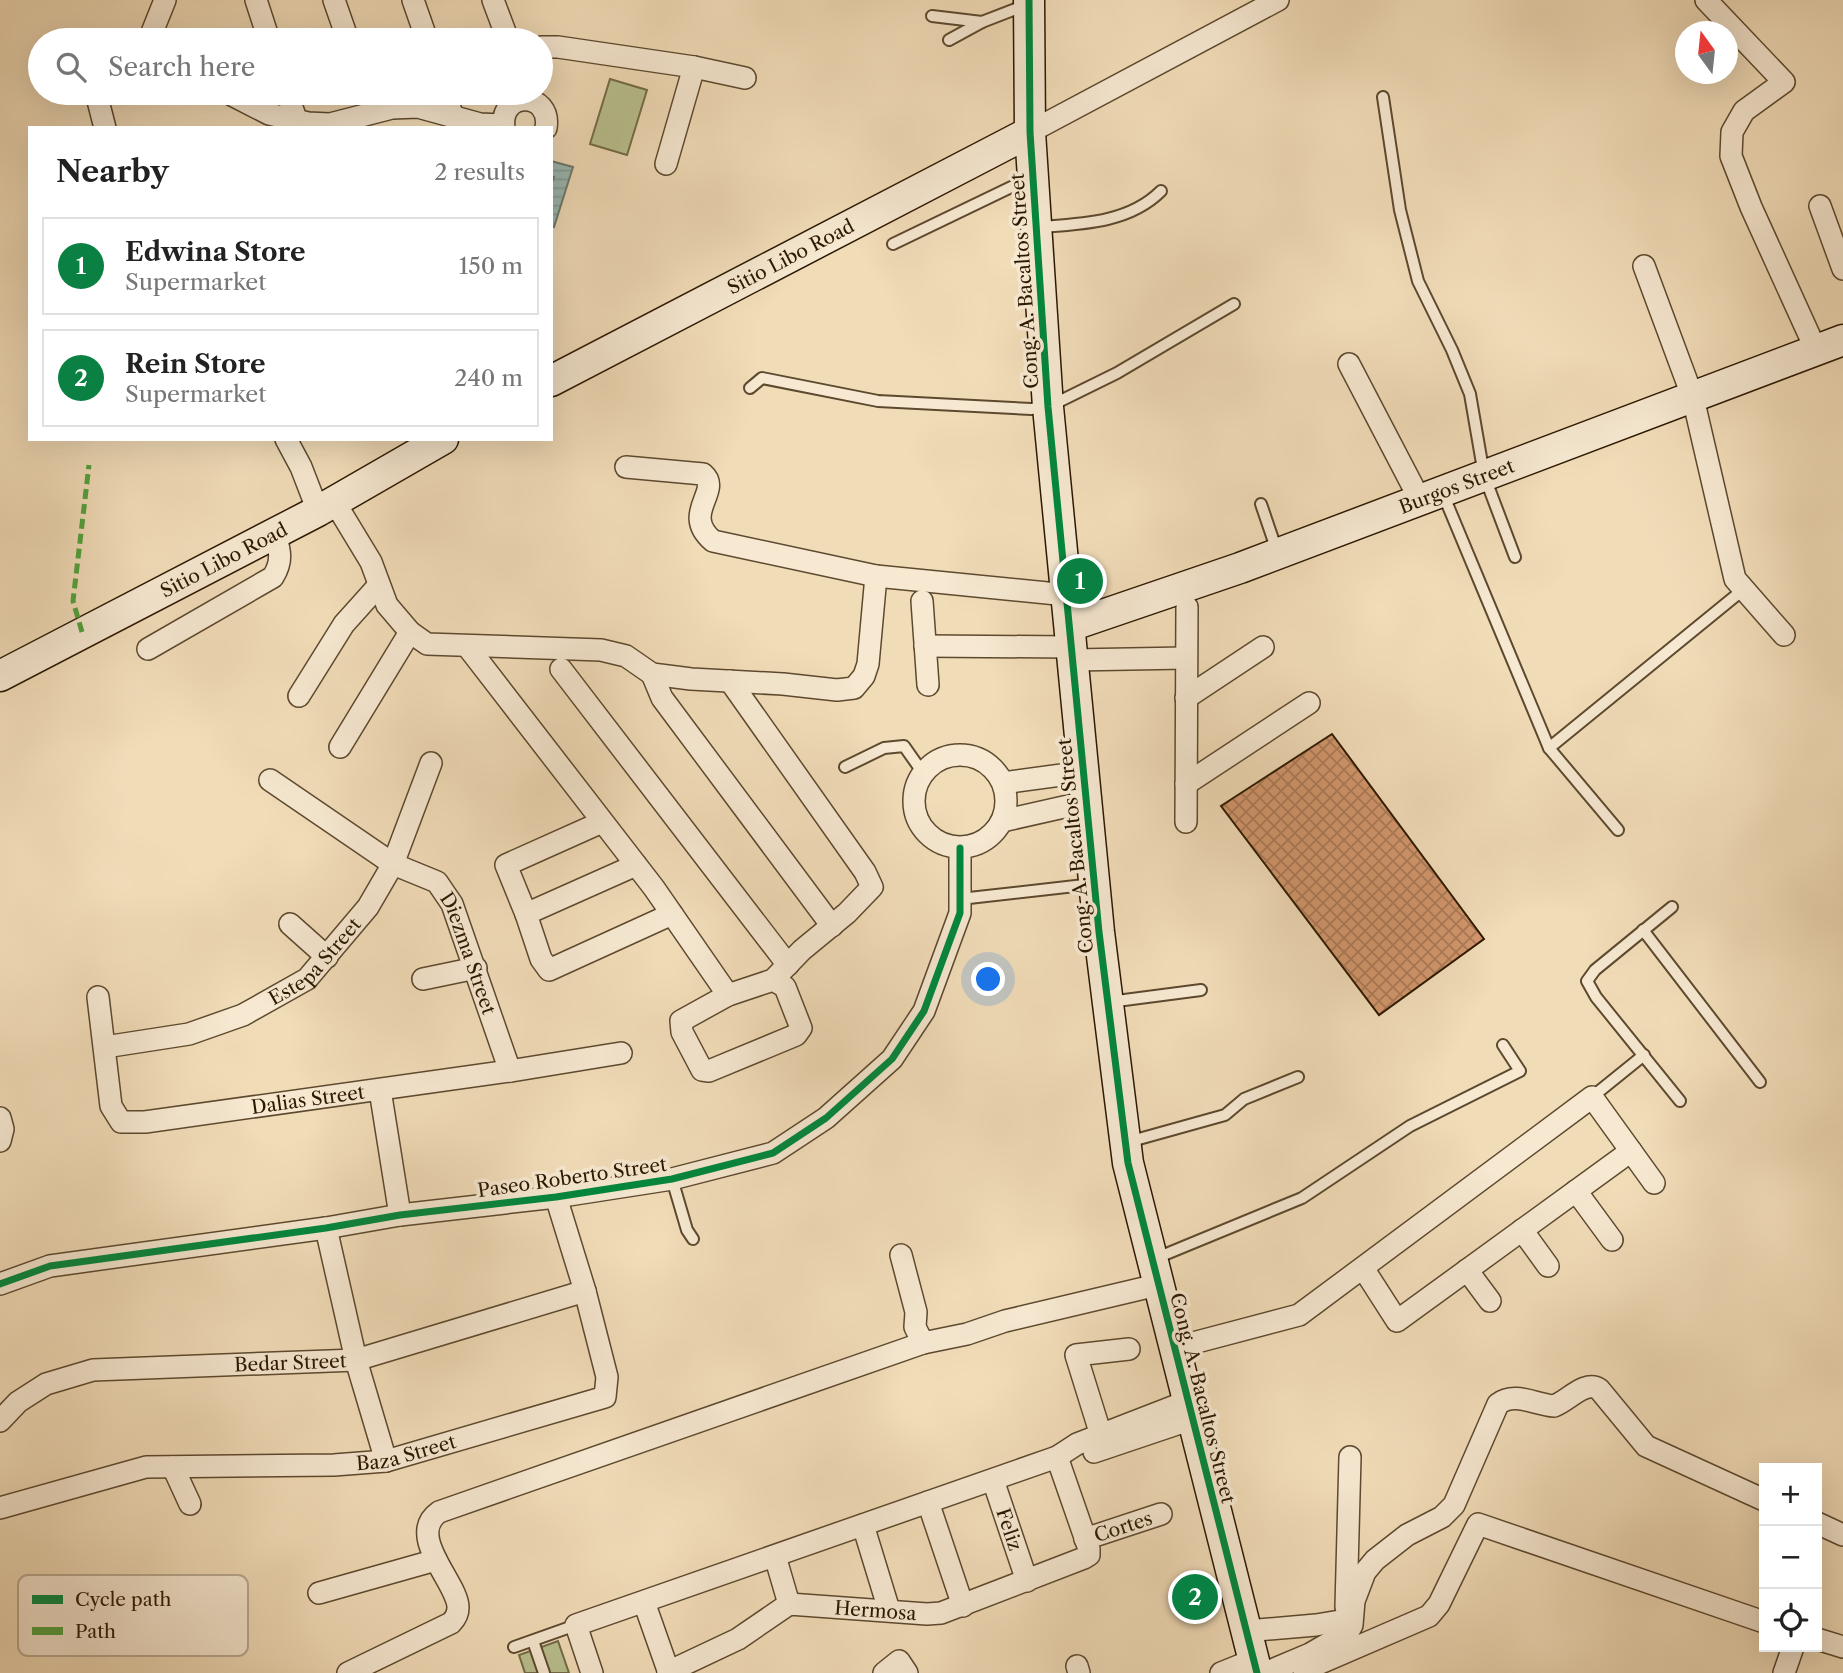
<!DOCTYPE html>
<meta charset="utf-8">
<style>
:root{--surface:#fff;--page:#f2f2f2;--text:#222;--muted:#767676;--line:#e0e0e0;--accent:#0b8043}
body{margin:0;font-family:"Libre Caslon Text",serif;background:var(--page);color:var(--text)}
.controls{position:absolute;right:21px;bottom:21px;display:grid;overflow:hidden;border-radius:0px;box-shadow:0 7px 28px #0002}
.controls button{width:63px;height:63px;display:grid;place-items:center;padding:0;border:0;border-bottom:2px solid var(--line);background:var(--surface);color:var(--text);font:35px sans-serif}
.compass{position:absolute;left:1675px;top:21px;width:63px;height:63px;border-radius:50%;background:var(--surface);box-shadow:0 7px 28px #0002;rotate:345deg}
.you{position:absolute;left:989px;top:980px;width:24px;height:24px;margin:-18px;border:5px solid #fff;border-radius:50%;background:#1a73e8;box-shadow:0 0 0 10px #1a73e833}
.badge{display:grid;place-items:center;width:46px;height:46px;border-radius:50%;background:var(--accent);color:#fff;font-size:23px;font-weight:700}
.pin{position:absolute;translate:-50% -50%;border:4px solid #fff;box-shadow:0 2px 7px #0006}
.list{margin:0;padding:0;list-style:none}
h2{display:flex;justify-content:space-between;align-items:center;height:91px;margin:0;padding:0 28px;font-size:30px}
h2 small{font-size:23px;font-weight:400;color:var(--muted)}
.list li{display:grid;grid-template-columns:46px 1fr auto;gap:21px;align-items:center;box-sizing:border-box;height:98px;margin:0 14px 14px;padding:0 14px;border:2px solid var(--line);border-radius:0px}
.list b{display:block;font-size:26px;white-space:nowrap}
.list p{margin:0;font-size:23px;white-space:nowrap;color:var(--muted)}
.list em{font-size:23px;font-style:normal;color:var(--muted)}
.icon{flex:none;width:38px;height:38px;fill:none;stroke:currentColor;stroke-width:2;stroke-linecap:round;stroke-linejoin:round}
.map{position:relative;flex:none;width:1843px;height:1673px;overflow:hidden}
.search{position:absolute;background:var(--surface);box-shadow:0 7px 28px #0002;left:28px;top:28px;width:525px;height:77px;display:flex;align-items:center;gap:18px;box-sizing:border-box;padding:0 24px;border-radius:38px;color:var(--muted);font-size:26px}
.panel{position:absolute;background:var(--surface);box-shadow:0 7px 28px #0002;left:28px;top:126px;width:525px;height:315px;border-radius:0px}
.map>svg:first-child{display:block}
.pitch{fill:#b9c08f;stroke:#726c48;stroke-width:2}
.water{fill:url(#water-rules);stroke:#6f796c;stroke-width:2}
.building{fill:url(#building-cross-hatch);stroke:#2c1800;stroke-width:2}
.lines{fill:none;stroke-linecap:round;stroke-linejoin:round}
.lane-casing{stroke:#5d492e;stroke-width:14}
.street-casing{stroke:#5d492e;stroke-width:24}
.secondary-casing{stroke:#2c1800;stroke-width:33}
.lane{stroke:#f6e8d1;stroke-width:10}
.street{stroke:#f6e8d1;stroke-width:21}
.secondary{stroke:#f6e8d1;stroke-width:30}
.quiet{stroke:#51a13c;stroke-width:5;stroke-dasharray:10 5;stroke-linecap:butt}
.cycleway-casing{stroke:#f6e8d1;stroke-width:11}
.cycleway{stroke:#00873e;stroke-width:7}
.labels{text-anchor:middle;stroke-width:7;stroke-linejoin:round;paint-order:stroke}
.street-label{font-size:19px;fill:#2c1800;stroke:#f6e8d1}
.key{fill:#f6e8d1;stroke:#b9aa92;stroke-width:2}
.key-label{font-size:19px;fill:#2c1800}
</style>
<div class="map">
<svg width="1843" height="1673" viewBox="0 0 1843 1673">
<defs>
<pattern id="water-rules" width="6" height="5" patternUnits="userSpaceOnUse" patternTransform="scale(1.75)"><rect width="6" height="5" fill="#9bbab4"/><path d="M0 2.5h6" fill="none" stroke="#869f99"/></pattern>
<pattern id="building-cross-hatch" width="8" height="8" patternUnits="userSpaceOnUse" patternTransform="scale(1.75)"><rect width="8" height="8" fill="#d2966c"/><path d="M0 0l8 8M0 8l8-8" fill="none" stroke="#ab7956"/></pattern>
</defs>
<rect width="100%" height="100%" fill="#f1dcb8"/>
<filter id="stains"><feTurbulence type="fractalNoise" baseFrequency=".00286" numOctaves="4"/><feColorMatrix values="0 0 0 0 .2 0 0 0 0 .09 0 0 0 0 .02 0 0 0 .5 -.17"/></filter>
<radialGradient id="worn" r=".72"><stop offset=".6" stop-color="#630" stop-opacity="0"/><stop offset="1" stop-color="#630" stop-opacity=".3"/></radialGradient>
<g class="pitch">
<polygon points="610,79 647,90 627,155 590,144"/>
<polygon points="558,1641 569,1673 525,1673 519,1655"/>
</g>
<polygon class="water" points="551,161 573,167 554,227 551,226 551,185 554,177 551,176"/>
<polygon class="building" points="1332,734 1484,939 1379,1015 1221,806"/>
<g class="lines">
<defs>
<g id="lane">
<polyline points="932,16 982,22"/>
<polyline points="949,40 982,22 1026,5"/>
<polyline points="1383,97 1400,210 1418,281 1452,350 1470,394 1484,475 1515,557"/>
<path d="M1039 227C1081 224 1129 223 1161 191"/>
<polyline points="893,244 1030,178"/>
<polyline points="750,388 762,378 878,401 1031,409 1048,407 1117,373 1234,304"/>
<polyline points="1443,494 1549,748 1618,830"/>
<polyline points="1261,504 1277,551"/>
<polyline points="1549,748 1744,589"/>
<polyline points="845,767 884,748 904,746 923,773"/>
<polyline points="960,899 1093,884"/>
<polyline points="1672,907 1595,970 1587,981 1596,997 1680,1101"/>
<polyline points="1643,930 1760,1082"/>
<polyline points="1109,1002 1201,990"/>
<polyline points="1592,1097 1644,1055"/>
<polyline points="1128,1142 1225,1115 1244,1099 1298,1077"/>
<polyline points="672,1179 687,1230 693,1239"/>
<polyline points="1154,1259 1302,1198 1410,1126 1520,1071 1503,1045"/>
<polyline points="533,1641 544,1673"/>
<polyline points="514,1647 576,1625"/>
</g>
<g id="street">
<polyline points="256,0 269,40"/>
<polyline points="334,0 348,40"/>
<polyline points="413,0 427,40"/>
<polyline points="493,0 508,40"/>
<polyline points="1706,0 1784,82 1744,111 1732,132 1731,156 1751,207 1816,350"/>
<polyline points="149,40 165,0"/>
<polyline points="541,47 558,47 694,67 745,78"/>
<polyline points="96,93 105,128"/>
<polyline points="228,93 269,114 308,123 330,124 392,108 418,107 480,124 503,125"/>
<polyline points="287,93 296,119"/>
<polyline points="445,93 453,117"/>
<path d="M504 128C499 90 552 91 546 128"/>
<polyline points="1030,132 1278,0"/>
<polyline points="666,164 694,67"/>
<polyline points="1820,206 1843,269"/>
<polyline points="1644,266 1693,398 1735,579 1784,635"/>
<polyline points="1349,364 1420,500"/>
<polyline points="286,439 301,467 318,511"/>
<path d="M626 467 703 474C723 491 680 513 713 541L876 576 1067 595"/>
<polyline points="334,501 371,562 387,605 410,632 427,644 601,650 626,656 652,674 691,679 783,684 837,690 854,688 864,676 868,664 876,576"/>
<polyline points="922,601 928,685"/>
<polyline points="467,646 654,888 728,995"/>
<polyline points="925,646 1071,647"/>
<path d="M148 649 273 577C283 561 280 551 275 533"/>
<polyline points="1073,660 1186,658"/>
<polyline points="561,669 788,965"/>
<polyline points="652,674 662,698 832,926"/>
<polyline points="730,681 865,872 872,887 847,913 802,950 773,980 728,995 681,1021 682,1032 702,1070 709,1071 796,1035 801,1028 785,987 773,980"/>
<polyline points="299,696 344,624 379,585"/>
<polyline points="1186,698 1263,647"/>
<polyline points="340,747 410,632"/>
<circle cx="960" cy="801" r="46"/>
<path id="s1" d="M270 780 393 864 437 882 452 904 510 1071"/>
<polyline points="1003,783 1083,772"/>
<polyline points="1186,784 1309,703"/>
<polyline points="1002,821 1086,802"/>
<polyline points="602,822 506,865 526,914 636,865"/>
<polyline points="1186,822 1187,607"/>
<polyline points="526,914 541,959 549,970 672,914"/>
<polyline points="290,924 327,957"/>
<polyline points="423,979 476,968"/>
<path id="s2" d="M98 997 111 1106 121 1122H145L510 1071 621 1053"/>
<path id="s3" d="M105 1047 189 1034 243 1015 307 979 368 907 393 864 431 763"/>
<polyline points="380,1090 400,1215"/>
<polyline points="0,1118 3,1129 0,1141"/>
<polyline points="1576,1191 1612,1240"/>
<polyline points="326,1228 356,1360 386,1461"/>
<polyline points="1522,1230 1548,1266"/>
<polyline points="901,1255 916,1312 915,1327 923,1343"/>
<polyline points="1363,1268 1397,1321 1631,1151"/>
<polyline points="1467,1270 1490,1301"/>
<polyline points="0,1284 50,1266 326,1228 400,1215 556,1197 672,1179 773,1153 826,1118 892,1059 924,1011 960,913 960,848"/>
<polyline points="1174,1348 1299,1315 1592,1097 1654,1183"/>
<path id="s4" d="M0 1421 18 1402 46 1384 93 1370 356 1360 585 1291"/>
<polyline points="1105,1448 1076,1355 1129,1349"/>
<polyline points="1094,1452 1192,1419"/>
<polyline points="173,1467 190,1504"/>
<path id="s5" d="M993 1480 1027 1581"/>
<polyline points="928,1502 963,1606"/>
<path id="s6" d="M0 1508 146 1467 334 1465 386 1461 605 1397 607 1377 585 1291 556 1197"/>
<polyline points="1817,1523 1843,1535"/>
<polyline points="863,1525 889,1610"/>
<path id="s7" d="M1085 1539 1161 1514"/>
<polyline points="775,1556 789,1604"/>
<polyline points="319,1593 436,1560"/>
<polyline points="644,1602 669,1673"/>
<polyline points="1346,1607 1350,1457"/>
<polyline points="1246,1631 1316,1625 1346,1620 1348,1632"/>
<polyline points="1817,1639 1843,1647"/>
<polyline points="1077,1666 1079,1673"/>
<polyline points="1304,1670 1429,1616 1439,1604 1478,1524 1764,1622"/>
<path id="s8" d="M668 1672 738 1639 789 1604 927 1614 941 1613 1084 1558 1089 1555V1549L1057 1457"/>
<path d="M348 1673 451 1623C455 1619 458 1615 458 1608 459 1584 405 1536 439 1512L923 1343 967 1334 1005 1321 1157 1285"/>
<polyline points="592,1673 576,1625 1057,1457 1077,1444 1188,1401"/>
<polyline points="884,1673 899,1661 907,1673"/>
<polyline points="1221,1673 1253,1660"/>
<path d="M1265 1673 1310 1654 1348 1632 1352 1625 1354 1601 1365 1572 1375 1560 1407 1535 1442 1517 1454 1505 1498 1404C1515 1391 1536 1405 1554 1406 1568 1401 1585 1380 1599 1389L1646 1446 1764 1500"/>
<polyline points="1784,1673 1793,1647"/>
</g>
<g id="secondary">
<polyline points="1029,0 1030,132 1048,407 1099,932 1128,1163 1257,1673"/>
<path id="s9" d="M551 381 1030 132"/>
<path id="s10" d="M1070 626 1240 568 1843 340"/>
<path id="s11" d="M0 676 318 511 443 439"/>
</g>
</defs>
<use href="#lane" class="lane-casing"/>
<use href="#street" class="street-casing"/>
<use href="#secondary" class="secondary-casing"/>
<use href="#lane" class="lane"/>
<use href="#street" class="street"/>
<use href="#secondary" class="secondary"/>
<polyline class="quiet" points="82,632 73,601 89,465"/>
<defs>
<g id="cycleway">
<polyline points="1029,0 1030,132 1048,407 1099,932 1128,1163 1257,1673"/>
<polyline points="0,1284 50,1266 326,1228 400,1215 556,1197 672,1179 773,1153 826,1118 892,1059 924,1011 960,913 960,848"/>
</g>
</defs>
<use href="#cycleway" class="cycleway-casing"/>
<use href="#cycleway" class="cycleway"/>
</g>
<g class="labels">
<g class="street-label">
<text dy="7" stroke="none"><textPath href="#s9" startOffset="270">Sitio Libo Road</textPath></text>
<text transform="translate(1024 281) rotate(-94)" y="7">Cong. A. Bacaltos Street</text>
<text dy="7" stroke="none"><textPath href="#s10" startOffset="411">Burgos Street</textPath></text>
<text dy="7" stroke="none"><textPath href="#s11" startOffset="252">Sitio Libo Road</textPath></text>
<text transform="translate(1075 846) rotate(-96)" y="7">Cong. A. Bacaltos Street</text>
<text dy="7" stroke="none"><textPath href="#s1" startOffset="275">Diezma Street</textPath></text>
<text dy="7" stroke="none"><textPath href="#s3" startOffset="233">Estepa Street</textPath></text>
<text dy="7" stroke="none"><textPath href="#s2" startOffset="317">Dalias Street</textPath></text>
<text transform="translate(572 1177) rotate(-8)" y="7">Paseo Roberto Street</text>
<text dy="7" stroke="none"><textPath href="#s4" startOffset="306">Bedar Street</textPath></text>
<text transform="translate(1203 1398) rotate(76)" y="7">Cong. A. Bacaltos Street</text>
<text dy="7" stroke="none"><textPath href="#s6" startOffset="413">Baza Street</textPath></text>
<text dy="7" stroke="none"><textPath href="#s7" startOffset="40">Cortes</textPath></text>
<text dy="7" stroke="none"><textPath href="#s5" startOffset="52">Feliz</textPath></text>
<text dy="7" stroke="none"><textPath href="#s8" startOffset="226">Hermosa</textPath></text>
</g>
</g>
<rect x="18" y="1575" width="230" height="81" rx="10" class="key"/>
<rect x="32" y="1595" width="31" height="9" fill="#00873e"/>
<rect x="32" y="1627" width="31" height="8" fill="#51a13c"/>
<g class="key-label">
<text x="75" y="1606">Cycle path</text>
<text x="75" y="1638">Path</text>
</g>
<rect width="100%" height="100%" filter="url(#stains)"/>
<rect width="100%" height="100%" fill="url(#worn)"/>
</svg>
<div class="controls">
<button>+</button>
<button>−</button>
<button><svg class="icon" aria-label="locate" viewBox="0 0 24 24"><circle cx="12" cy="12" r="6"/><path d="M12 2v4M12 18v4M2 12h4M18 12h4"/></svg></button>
</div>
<svg class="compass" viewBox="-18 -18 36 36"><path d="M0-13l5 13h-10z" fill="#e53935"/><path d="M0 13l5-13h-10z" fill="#767676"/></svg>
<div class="you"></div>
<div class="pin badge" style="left:1080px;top:581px">1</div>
<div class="pin badge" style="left:1195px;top:1597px">2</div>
<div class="search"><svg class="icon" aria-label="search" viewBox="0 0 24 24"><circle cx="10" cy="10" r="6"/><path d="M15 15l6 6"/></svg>Search here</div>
<section class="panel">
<h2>Nearby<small>2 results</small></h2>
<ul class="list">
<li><span class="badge">1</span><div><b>Edwina Store</b><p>Supermarket</p></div><em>150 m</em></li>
<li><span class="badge">2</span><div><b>Rein Store</b><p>Supermarket</p></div><em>240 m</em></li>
</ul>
</section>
</div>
